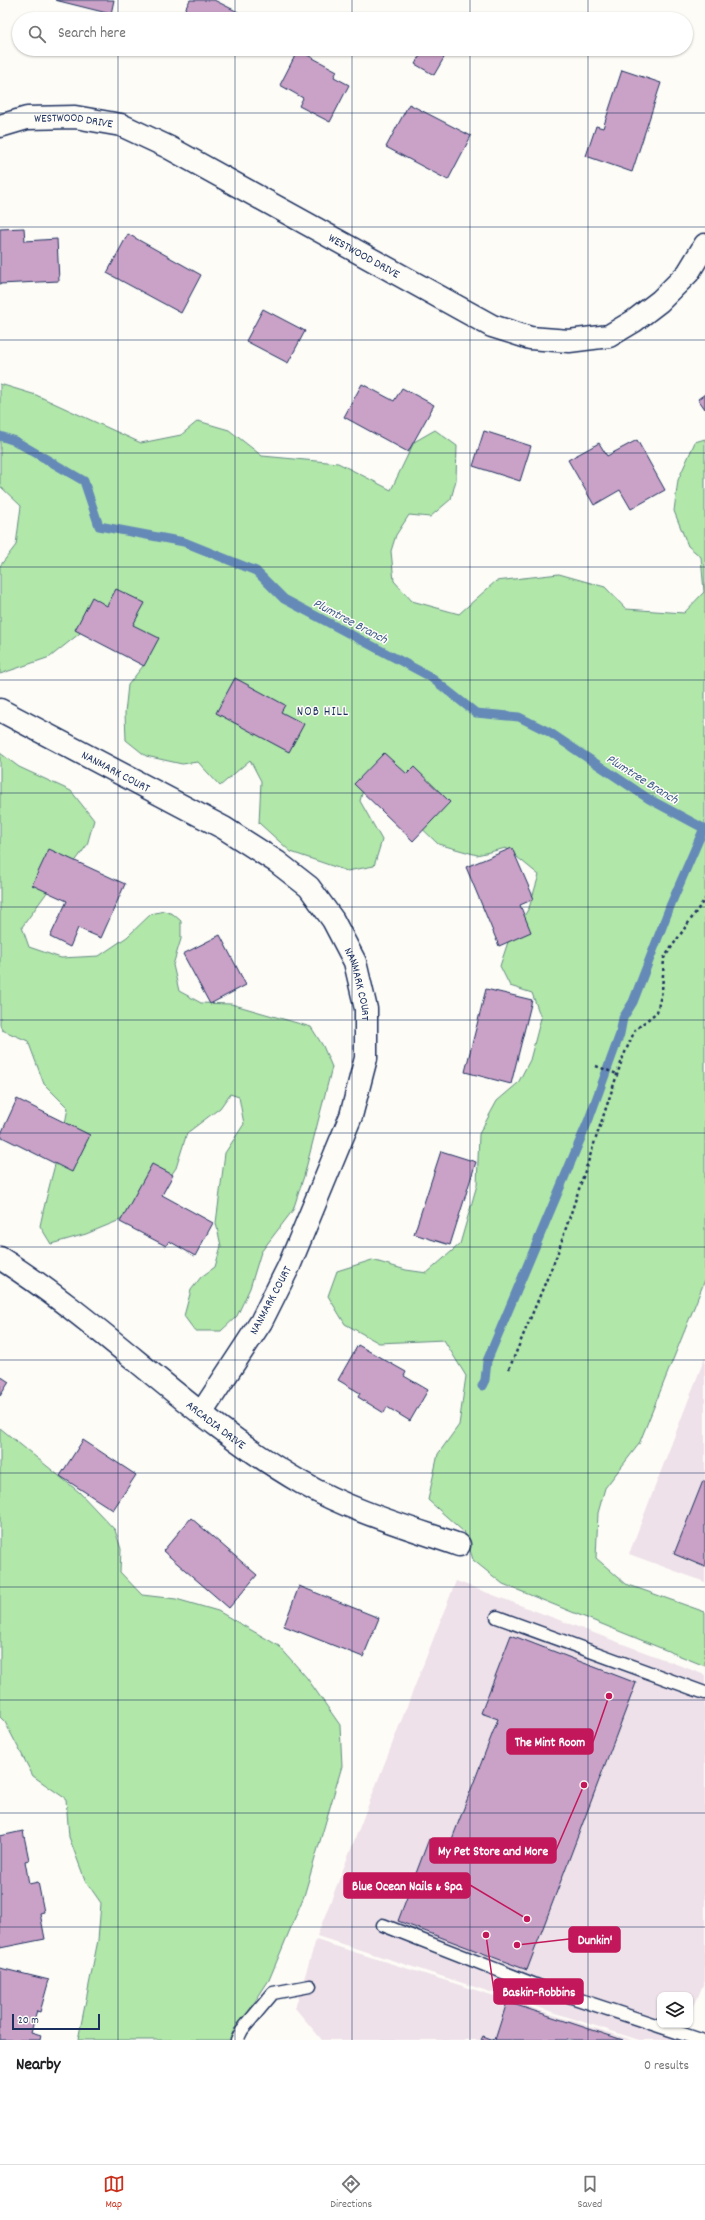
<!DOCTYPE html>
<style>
:root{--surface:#fff;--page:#f6f6f6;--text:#202124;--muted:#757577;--line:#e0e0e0;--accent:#c8321e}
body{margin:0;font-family:Dekko,sans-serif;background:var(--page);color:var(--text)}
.controls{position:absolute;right:12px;bottom:12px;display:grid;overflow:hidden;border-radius:8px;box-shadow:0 1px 3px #0004}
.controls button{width:36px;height:36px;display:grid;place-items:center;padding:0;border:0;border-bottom:1px solid var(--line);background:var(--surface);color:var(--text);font:20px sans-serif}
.scale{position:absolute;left:12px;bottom:10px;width:88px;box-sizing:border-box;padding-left:4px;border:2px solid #1b2f5e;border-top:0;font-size:11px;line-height:14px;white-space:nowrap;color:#1b2f5e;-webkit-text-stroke:3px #fdfcf7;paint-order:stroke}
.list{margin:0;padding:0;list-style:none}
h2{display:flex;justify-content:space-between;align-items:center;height:52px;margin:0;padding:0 16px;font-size:17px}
h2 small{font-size:13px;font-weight:400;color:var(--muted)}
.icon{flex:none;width:22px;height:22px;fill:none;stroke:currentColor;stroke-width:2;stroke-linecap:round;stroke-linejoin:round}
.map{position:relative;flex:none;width:705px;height:2040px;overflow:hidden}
.search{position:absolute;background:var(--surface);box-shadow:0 1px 3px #0004;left:12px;right:12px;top:12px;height:44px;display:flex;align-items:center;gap:10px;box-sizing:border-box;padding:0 14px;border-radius:22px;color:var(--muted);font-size:15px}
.sheet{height:124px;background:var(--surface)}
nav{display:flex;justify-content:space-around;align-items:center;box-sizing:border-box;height:56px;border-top:1px solid var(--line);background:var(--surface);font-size:11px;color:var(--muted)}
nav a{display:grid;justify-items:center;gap:2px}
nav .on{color:var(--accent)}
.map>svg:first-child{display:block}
.built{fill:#eee1e9}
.green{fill:#b1e7a9;stroke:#668b84}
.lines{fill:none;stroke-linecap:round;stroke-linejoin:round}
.stream{stroke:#658ab7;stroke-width:9}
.building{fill:#caa2c7;stroke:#1b2f5e}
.service-casing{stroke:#1b2f5e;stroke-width:15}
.minor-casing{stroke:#1b2f5e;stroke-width:25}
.path{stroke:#1b2f5e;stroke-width:2.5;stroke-dasharray:3 3;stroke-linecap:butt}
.service{stroke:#fdfcf7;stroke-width:12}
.minor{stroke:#fdfcf7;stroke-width:22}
.grid{fill:none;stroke:#1b2f5e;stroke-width:1;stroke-opacity:0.55}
.labels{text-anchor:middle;stroke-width:3;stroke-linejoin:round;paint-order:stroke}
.street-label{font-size:12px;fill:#1b2f5e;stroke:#fdfcf7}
.water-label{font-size:13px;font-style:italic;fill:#405c8a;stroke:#fdfcf7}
.neighbourhood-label{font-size:13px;letter-spacing:1px;fill:#1b2f5e;stroke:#fdfcf7}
.leader{fill:none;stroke:#c2185b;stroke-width:1.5}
.callout-dot{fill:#c2185b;stroke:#fdfcf7;stroke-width:1.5}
.callout{fill:#c2185b;stroke:#c2185b;stroke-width:1.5}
.callout-label{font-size:13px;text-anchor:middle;font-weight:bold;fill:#fff}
</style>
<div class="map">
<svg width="705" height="2040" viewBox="0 0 705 2040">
<rect width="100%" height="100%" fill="#fdfcf7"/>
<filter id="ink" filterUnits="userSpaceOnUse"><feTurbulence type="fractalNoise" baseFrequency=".025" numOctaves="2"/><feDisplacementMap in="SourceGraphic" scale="8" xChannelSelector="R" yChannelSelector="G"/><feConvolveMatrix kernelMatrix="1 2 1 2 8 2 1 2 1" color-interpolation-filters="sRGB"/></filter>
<g filter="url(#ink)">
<g class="built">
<polygon points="705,1357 705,1582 629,1554"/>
<polygon points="456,1581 705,1675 705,1980 690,2016 690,1995 660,1995 660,2025 687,2025 680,2040 639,2040 317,1936"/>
<polygon points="316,1940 501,1998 632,2040 322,2040 295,2008"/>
</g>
<g class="green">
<polygon points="0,384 36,395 141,443 181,435 198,421 229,430 262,456 338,463 391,490 414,442 435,430 457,446 456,480 451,499 430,517 409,515 396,535 391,551 394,581 412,601 459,614 496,581 559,574 605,587 626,609 684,613 704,592 701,557 688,546 674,511 678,480 695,442 705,439 705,1280 639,1444 605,1488 598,1513 596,1558 626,1584 705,1612 705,1666 503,1584 473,1560 465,1533 428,1500 438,1454 459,1425 466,1376 444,1340 379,1343 345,1324 328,1296 337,1271 372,1260 406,1270 427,1273 460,1244 477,1185 479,1134 497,1101 518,1083 530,1060 541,1018 532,993 510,986 500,966 508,942 529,908 539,875 506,848 477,855 438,844 367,775 360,801 382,840 374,866 347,871 291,852 259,823 261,781 250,760 220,786 198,762 182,764 146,756 126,740 125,713 128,685 143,666 131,629 104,614 50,657 0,674 0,566 16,545 21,506 0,486"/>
<path d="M0 753 19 767 71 791 94 820 87 845 66 874 48 891 22 927 29 947 61 958 99 956 127 937 151 914 164 911 173 914 181 921V939L173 965 179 991 201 1003 231 1004 311 1027 323 1046 332 1067 304 1176 293 1210 261 1252 250 1288 237 1316 221 1331H195L184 1316 191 1290 201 1277 215 1267 221 1246 216 1223 225 1153 244 1124 239 1097 230 1094 220 1108 187 1133 176 1168 156 1197 125 1218 86 1234 51 1244 40 1226C48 1186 61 1148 68 1108L44 1084 28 1041 2 1030 0 1025Z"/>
<polygon points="0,1428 79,1492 115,1530 121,1549 120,1572 142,1595 176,1599 218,1611 279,1646 307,1678 340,1725 342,1766 304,1896 269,1980 230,2040 78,2040 98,1940 101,1903 85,1880 69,1837 66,1799 33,1776 5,1722 0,1717"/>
</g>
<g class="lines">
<g class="stream">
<polyline points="0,436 15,441 84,481 99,526 184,542 256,571 284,599 429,676 476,713 519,717 549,732 649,799 705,829"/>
<polyline points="482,1386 485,1380 487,1361 589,1119 620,1034 623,1018 633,1002 671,904 704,828"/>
</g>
</g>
<g class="building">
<polygon points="55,0 114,0 111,14"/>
<polygon points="190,0 214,0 248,17 247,19 180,19"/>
<polygon points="424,49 449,49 434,75 415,64"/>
<polygon points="298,50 337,71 334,77 349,85 330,122 299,106 303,98 280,85"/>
<polygon points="622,70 661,83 632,172 586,156 596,126 603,128"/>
<polygon points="409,104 471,136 448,180 386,147"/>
<polygon points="24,228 25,241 57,239 59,281 0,284 0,229"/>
<polygon points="128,234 201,275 181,313 107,273"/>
<polygon points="263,309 305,331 288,363 246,341"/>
<polygon points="362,384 394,401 402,388 434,405 408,452 344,417"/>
<polygon points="705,394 705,409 698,399"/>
<polygon points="484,431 531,446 520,481 473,466"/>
<polygon points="637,440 665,490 631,509 620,490 594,505 568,460 599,443 607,456"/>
<polygon points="116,589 145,603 133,625 159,638 144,666 75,630 92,597 107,606"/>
<polygon points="235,678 285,705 281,712 304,724 289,752 216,713"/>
<polygon points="384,753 407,774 414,767 450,802 413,841 354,784"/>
<polygon points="512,848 534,899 520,905 531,932 499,946 466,867"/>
<polygon points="49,849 125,884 101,938 78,928 70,947 50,937 67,901 32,885"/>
<polygon points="220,935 246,985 210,1004 183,954"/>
<polygon points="486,989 532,1000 511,1084 465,1072"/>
<polygon points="17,1099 90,1135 72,1172 0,1136"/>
<polygon points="441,1151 476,1162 450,1245 414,1234"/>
<polygon points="152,1164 173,1175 162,1195 213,1223 195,1256 169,1241 166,1246 120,1222"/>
<polygon points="358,1345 406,1372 404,1376 428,1390 410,1421 387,1407 384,1413 358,1397 360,1393 338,1380"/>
<polygon points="0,1376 9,1382 0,1396"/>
<polygon points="83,1440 136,1475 113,1510 60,1476"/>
<polygon points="703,1481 705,1481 705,1567 674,1554"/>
<polygon points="191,1518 257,1575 229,1608 163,1551"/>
<polygon points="299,1586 379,1618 363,1657 284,1626"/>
<polygon points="511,1635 636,1683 527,1970 398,1921 429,1839 449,1847 498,1719 481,1713"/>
<polygon points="23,1831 29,1860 25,1861 29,1884 38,1882 44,1912 40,1913 45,1939 0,1948 0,1836"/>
<polygon points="0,1968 49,1980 40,2012 37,2011 31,2032 41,2035 40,2040 0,2040"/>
<polygon points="507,2002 623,2040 495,2040"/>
<polygon points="483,2036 494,2040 481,2040"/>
</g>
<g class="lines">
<defs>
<g id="service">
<polyline points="497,1617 705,1693"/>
<polyline points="383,1925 541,1987 701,2040"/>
<polyline points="237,2040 242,2030 273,1993 310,1986"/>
</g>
<g id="minor">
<path id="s1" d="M0 126 27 118 75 117 121 125 168 147 492 326 530 338 569 341 609 336 634 321 660 301 688 273 705 245"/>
<path id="s2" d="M0 710 224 828 277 862 309 887 333 920 355 962 366 1009V1058L351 1116 289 1266 261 1322 202 1412"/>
<path id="s3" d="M0 1258C106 1325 193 1420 302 1483 351 1511 407 1527 459 1545"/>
</g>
</defs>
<use href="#service" class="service-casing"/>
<use href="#minor" class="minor-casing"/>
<g class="path">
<polyline points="596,1066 617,1074"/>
<polyline points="509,1369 557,1255 623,1057 635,1030 657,1012 662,991 664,958 705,899"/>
</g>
<use href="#service" class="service"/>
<use href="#minor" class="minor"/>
</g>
</g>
<path class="grid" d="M118 0V19M235 0V19M352 0V19M470 0V19M588 0V19M118 49V2040M235 49V2040M352 49V2040M470 49V2040M588 49V2040M0 113H705M0 227H705M0 340H705M0 453H705M0 567H705M0 680H705M0 793H705M0 907H705M0 1020H705M0 1133H705M0 1247H705M0 1360H705M0 1473H705M0 1587H705M0 1700H705M0 1813H705M0 1927H705"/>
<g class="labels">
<g class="street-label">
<text dy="4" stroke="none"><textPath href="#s1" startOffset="75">WESTWOOD DRIVE</textPath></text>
<text dy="4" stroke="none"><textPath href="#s1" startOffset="399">WESTWOOD DRIVE</textPath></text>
<text dy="4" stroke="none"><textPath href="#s2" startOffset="131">NANMARK COURT</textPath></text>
<text dy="4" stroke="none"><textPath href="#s2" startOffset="467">NANMARK COURT</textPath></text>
<text transform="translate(270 1300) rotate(-62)" y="4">NANMARK COURT</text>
<text dy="4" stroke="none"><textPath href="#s3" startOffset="273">ARCADIA DRIVE</textPath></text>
</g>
<g class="water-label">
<text transform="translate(351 620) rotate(28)" y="5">Plumtree Branch</text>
<text transform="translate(643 778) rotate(32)" y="5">Plumtree Branch</text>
</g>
<g class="neighbourhood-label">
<text x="323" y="715">NOB HILL</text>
</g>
</g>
<path class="leader" d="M609 1696L593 1742M584 1785L556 1850M527 1919L470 1885M517 1945L569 1939M486 1935L494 1991"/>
<g class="callout-dot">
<circle cx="609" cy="1696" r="4"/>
<circle cx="584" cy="1785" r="4"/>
<circle cx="527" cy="1919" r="4"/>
<circle cx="517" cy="1945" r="4"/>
<circle cx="486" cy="1935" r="4"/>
</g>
<g class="callout">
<rect x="507" y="1729" width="86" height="25" rx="4"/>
<rect x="430" y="1838" width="126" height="25" rx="4"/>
<rect x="344" y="1873" width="126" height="25" rx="4"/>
<rect x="569" y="1927" width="51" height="25" rx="4"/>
<rect x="494" y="1979" width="89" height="25" rx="4"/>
</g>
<g class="callout-label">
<text x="550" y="1746">The Mint Room</text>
<text x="493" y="1855">My Pet Store and More</text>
<text x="407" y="1890">Blue Ocean Nails &amp; Spa</text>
<text x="595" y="1944">Dunkin'</text>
<text x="539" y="1996">Baskin-Robbins</text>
</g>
</svg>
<div class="controls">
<button><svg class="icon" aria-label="layers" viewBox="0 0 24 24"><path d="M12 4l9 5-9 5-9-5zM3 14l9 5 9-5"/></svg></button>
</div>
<div class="scale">20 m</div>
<div class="search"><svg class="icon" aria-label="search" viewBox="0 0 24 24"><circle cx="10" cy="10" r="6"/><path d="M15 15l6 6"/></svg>Search here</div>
</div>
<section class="sheet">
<h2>Nearby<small>0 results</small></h2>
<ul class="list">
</ul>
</section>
<nav>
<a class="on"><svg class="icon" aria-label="map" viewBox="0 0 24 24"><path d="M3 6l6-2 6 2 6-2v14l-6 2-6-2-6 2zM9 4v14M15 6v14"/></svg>Map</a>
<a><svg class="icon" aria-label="directions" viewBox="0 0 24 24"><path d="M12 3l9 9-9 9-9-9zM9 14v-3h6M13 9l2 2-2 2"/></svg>Directions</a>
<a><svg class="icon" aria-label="saved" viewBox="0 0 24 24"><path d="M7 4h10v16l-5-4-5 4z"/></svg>Saved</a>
</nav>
